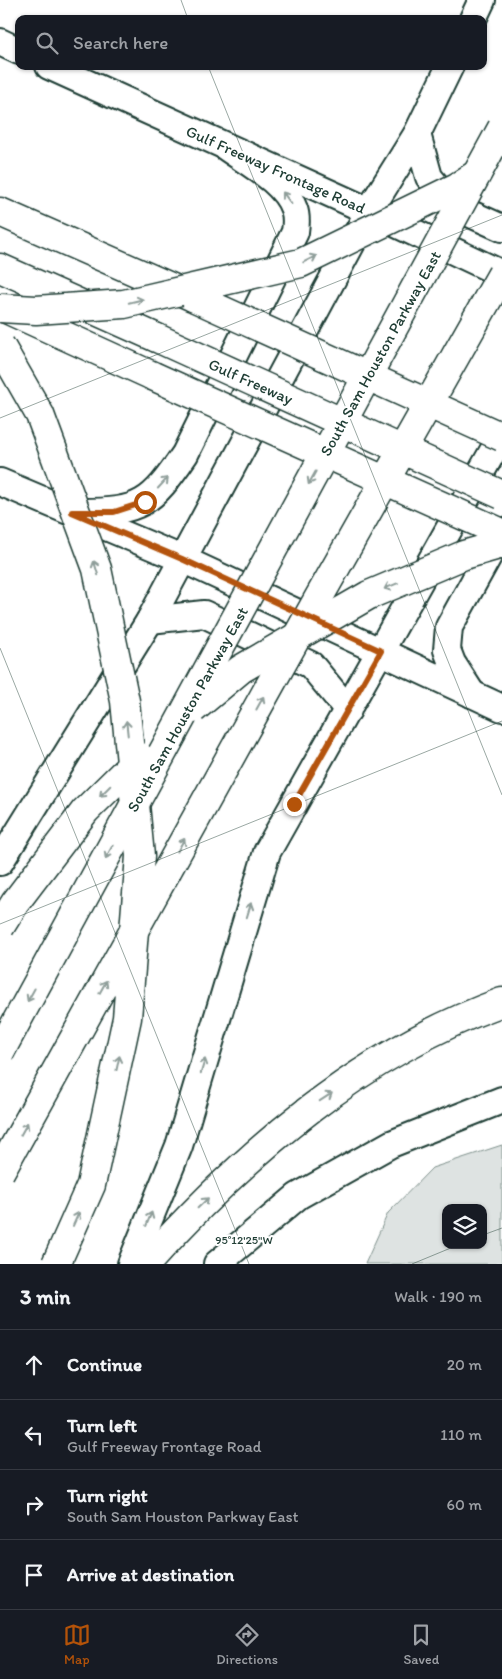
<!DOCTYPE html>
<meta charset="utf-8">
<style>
:root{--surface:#171b24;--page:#242831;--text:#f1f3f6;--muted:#9ea1a6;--line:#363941;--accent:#b45309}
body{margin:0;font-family:Itim,sans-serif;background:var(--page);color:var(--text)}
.controls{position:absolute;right:15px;bottom:15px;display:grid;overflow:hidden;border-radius:10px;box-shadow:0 1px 4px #0004}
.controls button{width:45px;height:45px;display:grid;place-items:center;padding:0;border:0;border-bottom:1px solid var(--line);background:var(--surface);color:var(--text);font:25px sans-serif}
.stop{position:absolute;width:15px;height:15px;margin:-11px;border:4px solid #b45309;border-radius:50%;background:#fff}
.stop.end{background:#b45309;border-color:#fff;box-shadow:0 1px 5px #0008}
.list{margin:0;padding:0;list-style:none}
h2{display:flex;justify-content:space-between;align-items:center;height:65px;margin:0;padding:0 20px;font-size:21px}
h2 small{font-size:16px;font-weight:400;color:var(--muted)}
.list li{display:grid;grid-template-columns:32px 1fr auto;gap:15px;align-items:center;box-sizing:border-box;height:70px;padding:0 20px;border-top:1px solid var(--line)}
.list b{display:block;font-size:19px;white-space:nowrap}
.list p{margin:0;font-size:16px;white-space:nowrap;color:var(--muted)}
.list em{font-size:16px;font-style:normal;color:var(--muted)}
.icon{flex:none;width:28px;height:28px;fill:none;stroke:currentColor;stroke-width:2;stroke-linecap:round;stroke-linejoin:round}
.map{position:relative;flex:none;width:502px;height:1264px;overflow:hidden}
.search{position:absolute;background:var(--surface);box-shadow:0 1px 4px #0004;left:15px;right:15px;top:15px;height:55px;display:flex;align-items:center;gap:12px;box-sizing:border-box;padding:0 18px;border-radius:10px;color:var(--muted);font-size:19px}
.sheet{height:345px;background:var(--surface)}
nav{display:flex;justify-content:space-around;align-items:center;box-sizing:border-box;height:70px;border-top:1px solid var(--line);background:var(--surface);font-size:14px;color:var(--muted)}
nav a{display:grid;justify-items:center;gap:2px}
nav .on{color:var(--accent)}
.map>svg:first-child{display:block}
.green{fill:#dee3e2;stroke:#7e908b;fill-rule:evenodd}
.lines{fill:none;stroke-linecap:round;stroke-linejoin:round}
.secondary-casing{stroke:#1f3d34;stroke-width:30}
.highway-casing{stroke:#1f3d34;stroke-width:31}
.secondary{stroke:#fff;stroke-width:26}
.highway{stroke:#fff;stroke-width:28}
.highway-bridge-casing{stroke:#1f3d34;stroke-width:31;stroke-linecap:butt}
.highway-bridge{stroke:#fff;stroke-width:28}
.oneway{stroke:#8f9e9a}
.route{stroke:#b45309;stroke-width:6}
.ticks{fill:none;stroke:#1f3d34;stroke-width:1;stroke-opacity:0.45}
.labels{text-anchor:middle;stroke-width:4;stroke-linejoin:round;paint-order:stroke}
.street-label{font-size:16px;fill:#1f3d34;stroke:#fff}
.ticks-label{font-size:12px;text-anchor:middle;fill:#1f3d34;stroke:#fff;stroke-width:4;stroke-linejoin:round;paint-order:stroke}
</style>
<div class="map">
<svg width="502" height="1264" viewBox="0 0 502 1264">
<rect width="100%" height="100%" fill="#fff"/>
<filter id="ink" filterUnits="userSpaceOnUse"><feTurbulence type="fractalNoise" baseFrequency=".02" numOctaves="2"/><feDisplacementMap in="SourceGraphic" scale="10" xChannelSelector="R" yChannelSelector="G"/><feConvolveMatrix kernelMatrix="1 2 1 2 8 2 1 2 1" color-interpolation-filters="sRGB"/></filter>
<g filter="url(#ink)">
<path class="green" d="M502 1145V1264H365L388 1213 432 1168ZM446 1208H483V1245H446Z"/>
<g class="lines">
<defs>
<g id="secondary">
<polyline points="473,19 482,0"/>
<polyline points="0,42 19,51"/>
<polyline points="49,66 369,211 502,274"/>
<polyline points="417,134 429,177 453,206 502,228"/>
<polyline points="0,482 182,559 502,708"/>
<path d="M80 512C141 512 151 504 185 454L295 232C296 225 297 217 294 209 285 182 248 163 226 147"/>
<polyline points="150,620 204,614 311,665 348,710"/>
<polyline points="472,694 452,663 447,650 449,627 502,531"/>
<polyline points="0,862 150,620 369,211 417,134 450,66"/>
<polyline points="131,1264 179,1146 267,852 502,435"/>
<polyline points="217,1264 298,1196 391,1144 502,1100"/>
</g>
<g id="highway">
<polyline points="0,212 193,297"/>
<polyline points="0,268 157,338"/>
<polyline points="4,308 153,376"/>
<path d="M146 1264C244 1154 361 1053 502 1002"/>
</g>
</defs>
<use href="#secondary" class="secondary-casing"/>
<use href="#highway" class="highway-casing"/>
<use href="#secondary" class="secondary"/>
<use href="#highway" class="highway"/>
<defs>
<g id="highway-bridge">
<polyline points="195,298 502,437"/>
<polyline points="0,308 36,310 124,304 301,263 457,187 477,174"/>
<polyline points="157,338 502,495"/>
<polyline points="0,345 40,415 97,569 125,701 140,856 127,1018 91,1185 56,1264"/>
<polyline points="153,376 502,533"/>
<polyline points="193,709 241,669 369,595 464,555 502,544"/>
<polyline points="0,927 15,903 85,811 140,757"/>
<polyline points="0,1052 502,128"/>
<polyline points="0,1172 314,606 502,274"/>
</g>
</defs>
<use href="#highway-bridge" class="highway-bridge-casing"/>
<use href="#highway-bridge" class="highway-bridge"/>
</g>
<defs><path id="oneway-shaft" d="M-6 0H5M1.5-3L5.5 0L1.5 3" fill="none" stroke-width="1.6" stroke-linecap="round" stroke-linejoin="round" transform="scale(1.25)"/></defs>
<g class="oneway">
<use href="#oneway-shaft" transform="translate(287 198) rotate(-126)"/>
<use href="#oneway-shaft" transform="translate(310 259) rotate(-26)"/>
<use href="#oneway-shaft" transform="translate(136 301) rotate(-14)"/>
<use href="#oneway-shaft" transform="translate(312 478) rotate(119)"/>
<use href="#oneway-shaft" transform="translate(163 483) rotate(-47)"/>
<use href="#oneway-shaft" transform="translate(96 568) rotate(-107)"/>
<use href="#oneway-shaft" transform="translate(391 586) rotate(157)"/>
<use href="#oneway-shaft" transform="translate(260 703) rotate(-61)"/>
<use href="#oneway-shaft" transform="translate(127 728) rotate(-96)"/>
<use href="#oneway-shaft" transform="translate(105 791) rotate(135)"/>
<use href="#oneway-shaft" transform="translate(181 845) rotate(-61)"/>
<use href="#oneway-shaft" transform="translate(109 852) rotate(119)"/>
<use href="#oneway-shaft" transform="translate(249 910) rotate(-73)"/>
<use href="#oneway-shaft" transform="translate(103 987) rotate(-61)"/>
<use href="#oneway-shaft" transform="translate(31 995) rotate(119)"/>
<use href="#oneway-shaft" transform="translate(118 1063) rotate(-78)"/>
<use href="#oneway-shaft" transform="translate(203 1066) rotate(-73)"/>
<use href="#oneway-shaft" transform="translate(326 1097) rotate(-33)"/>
<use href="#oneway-shaft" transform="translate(24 1129) rotate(-61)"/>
<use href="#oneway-shaft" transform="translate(203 1203) rotate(-44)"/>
<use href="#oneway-shaft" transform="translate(76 1219) rotate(-66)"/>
<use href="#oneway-shaft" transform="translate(149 1219) rotate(-68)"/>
</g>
</g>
<g class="lines" filter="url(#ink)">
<polyline class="route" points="145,502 114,512 72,512 182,559 381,651 294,804"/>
</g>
<path class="ticks" d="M181 0 188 19M208 66 502 795M0 418 502 215M0 648 249 1264M0 924 502 721M483 1235 502 1228M412 1264 458 1245"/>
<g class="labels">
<g class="street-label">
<text transform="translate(276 169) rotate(24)" y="6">Gulf Freeway Frontage Road</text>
<text transform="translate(380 353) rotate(-61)" y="6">South Sam Houston Parkway East</text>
<text transform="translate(251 381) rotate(24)" y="6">Gulf Freeway</text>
<text transform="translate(187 709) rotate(-61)" y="6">South Sam Houston Parkway East</text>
</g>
</g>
<g class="ticks-label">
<text x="244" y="1244">95°12'25"W</text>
</g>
</svg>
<div class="controls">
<button><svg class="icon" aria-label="layers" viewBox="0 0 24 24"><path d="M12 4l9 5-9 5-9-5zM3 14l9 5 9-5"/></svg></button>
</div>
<div class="stop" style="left:145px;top:502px"></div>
<div class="stop end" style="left:294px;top:804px"></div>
<div class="search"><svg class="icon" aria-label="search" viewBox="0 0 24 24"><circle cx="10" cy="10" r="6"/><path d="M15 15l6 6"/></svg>Search here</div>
</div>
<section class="sheet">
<h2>3 min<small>Walk · 190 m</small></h2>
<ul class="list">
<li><svg class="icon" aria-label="ahead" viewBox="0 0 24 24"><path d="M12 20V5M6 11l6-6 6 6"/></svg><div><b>Continue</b></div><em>20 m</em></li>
<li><svg class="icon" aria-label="left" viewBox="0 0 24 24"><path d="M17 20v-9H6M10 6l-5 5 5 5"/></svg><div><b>Turn left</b><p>Gulf Freeway Frontage Road</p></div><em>110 m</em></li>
<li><svg class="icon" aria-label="right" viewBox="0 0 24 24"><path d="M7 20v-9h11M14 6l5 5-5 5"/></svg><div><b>Turn right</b><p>South Sam Houston Parkway East</p></div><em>60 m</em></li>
<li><svg class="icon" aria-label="arrive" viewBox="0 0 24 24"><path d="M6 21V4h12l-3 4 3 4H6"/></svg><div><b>Arrive at destination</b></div></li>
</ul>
</section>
<nav>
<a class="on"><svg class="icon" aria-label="map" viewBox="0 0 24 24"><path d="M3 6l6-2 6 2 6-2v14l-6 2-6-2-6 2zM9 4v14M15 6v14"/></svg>Map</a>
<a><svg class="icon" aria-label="directions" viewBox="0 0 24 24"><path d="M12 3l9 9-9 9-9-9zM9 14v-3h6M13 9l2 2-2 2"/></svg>Directions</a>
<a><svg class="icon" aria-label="saved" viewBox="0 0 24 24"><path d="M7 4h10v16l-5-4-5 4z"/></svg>Saved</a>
</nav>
